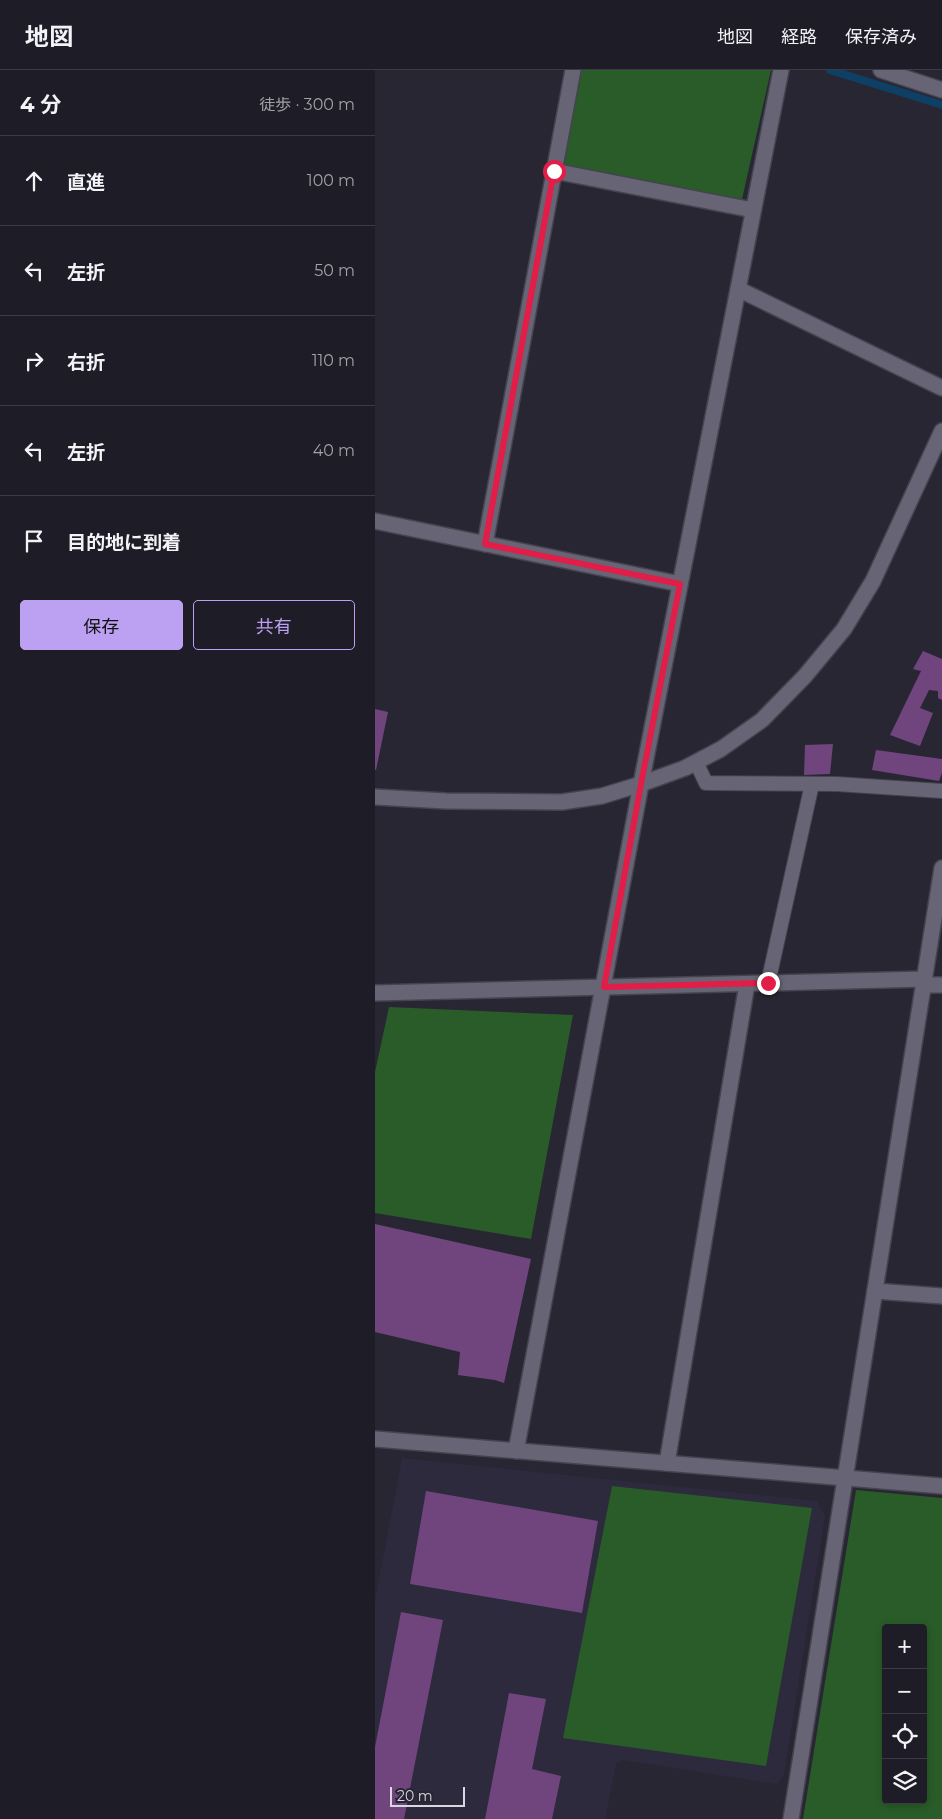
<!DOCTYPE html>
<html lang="ja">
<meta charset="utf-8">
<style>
:root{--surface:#1e1c26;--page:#26252e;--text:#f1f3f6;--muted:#a1a1a7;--line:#3c3a43;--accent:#bca0f2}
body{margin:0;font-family:Montserrat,"Noto Sans JP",sans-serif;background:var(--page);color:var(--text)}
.controls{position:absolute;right:15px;bottom:15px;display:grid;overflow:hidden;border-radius:5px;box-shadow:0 2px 8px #0003}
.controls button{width:45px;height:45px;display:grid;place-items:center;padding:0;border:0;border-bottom:1px solid var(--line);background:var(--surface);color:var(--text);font:25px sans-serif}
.scale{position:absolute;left:15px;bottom:12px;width:75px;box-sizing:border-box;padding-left:5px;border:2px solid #d9d8e1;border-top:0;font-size:14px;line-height:18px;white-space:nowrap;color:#d9d8e1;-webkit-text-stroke:4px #282633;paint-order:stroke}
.stop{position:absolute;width:15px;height:15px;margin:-11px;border:4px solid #e11d48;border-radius:50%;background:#fff}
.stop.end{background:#e11d48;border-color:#fff;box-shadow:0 1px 5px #0008}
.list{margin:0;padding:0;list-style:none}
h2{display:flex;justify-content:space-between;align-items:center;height:65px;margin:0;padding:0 20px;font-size:21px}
h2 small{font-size:16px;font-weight:400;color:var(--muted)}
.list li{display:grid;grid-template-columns:32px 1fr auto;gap:15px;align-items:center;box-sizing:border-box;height:90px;padding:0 20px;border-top:1px solid var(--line)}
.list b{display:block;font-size:19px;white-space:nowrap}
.list em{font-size:16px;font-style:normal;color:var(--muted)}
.actions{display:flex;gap:10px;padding:15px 20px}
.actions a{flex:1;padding:11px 0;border:1px solid var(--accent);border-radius:5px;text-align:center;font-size:18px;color:var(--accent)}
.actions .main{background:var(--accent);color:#111}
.icon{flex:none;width:28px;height:28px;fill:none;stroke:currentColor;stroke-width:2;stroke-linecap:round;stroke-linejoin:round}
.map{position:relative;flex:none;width:567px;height:1749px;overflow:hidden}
header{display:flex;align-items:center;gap:30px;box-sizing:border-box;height:70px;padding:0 25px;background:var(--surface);border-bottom:1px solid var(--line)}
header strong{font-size:24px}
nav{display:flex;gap:28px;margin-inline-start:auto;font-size:18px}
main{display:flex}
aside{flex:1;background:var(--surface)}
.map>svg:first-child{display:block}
.built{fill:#2d2a3e}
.green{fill:#295c28;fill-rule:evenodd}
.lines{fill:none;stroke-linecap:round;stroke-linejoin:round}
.stream{stroke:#0e3f64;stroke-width:8}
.building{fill:#70457d}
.lane-casing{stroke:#45434e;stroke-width:16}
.street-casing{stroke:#45434e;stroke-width:18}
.secondary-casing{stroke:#45434e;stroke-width:18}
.lane{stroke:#676575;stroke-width:14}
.street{stroke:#676575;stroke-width:15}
.secondary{stroke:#676575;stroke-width:15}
.route{stroke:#e11d48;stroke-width:6}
</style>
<header>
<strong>地図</strong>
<nav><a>地図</a><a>経路</a><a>保存済み</a></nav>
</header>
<main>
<aside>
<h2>4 分<small>徒歩 · 300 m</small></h2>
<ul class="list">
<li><svg class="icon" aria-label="ahead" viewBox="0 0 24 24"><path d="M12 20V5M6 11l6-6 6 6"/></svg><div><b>直進</b></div><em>100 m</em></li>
<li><svg class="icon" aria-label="left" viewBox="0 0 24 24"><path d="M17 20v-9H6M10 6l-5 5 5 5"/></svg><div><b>左折</b></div><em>50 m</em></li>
<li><svg class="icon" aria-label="right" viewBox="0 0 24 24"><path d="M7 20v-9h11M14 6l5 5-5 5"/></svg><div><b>右折</b></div><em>110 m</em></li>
<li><svg class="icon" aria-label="left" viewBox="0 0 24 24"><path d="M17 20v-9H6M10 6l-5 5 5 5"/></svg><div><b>左折</b></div><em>40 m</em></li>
<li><svg class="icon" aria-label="arrive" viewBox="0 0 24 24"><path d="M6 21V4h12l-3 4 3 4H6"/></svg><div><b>目的地に到着</b></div></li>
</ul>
<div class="actions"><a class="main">保存</a><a>共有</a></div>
</aside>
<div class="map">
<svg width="567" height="1749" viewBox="0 0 567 1749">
<rect width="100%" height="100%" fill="#282633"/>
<polygon class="built" points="27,1388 442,1431 450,1446 409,1704 402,1714 247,1690 241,1694 230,1749 0,1749 0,1531"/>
<g class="green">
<polygon points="202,0 396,0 365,138 179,101"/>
<polygon points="14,937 198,945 156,1169 0,1143 0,1002"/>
<polygon points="237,1416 437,1438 391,1696 188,1668"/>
<path d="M481 1420 567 1428V1749H428ZM511 1558H548V1730H511Z"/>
</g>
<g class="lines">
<polyline class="stream" points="455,0 567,35"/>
</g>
<g class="building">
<polygon points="548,581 567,589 567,630 563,628 563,621 554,620 545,638 558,643 545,676 515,665 546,601 538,599"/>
<polygon points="0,639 13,642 1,700 0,700"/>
<polygon points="458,674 455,704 429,705 430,675"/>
<polygon points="501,680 567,689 567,703 564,711 497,700"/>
<polygon points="0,1154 156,1189 129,1313 120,1310 83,1305 85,1282 0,1262"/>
<polygon points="51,1421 223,1451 207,1543 35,1514"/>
<polygon points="26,1542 68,1550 29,1749 0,1749 0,1677"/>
<polygon points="134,1623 171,1629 157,1699 186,1706 177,1749 110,1749"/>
</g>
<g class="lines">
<defs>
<g id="lane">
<polyline points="321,692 331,713 462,714 567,721"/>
<polyline points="393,913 437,714"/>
</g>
<g id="street">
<polyline points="506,0 567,20"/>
<polyline points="179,101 378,140"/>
<polyline points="363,219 567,318"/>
<polyline points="0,451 305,514"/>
<polyline points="110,474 198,0"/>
<polyline points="549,915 567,915"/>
<polyline points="0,923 550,909"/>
<polyline points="500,1221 567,1226"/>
<polyline points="0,1369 567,1416"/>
<polyline points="141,1381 266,714 406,0"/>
<polyline points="292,1393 372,914"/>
<polyline points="416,1749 567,798"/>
</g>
<polyline id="secondary" points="0,727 71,731 187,732 227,726 266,714 310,698 346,679 387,650 430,606 469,559 498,511 567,361"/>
</defs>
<use href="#lane" class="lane-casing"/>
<use href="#street" class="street-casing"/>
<use href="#secondary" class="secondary-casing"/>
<use href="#lane" class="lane"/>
<use href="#street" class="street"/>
<use href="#secondary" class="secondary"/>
</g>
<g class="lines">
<polyline class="route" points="179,101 110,474 305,514 266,714 229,917 393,913"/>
</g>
</svg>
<div class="controls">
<button>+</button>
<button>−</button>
<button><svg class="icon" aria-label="locate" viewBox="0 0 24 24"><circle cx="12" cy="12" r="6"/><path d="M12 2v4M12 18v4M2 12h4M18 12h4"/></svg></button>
<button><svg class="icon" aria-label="layers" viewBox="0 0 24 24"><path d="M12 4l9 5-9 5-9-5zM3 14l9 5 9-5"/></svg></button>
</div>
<div class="scale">20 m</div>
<div class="stop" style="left:179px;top:101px"></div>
<div class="stop end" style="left:393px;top:913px"></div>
</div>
</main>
